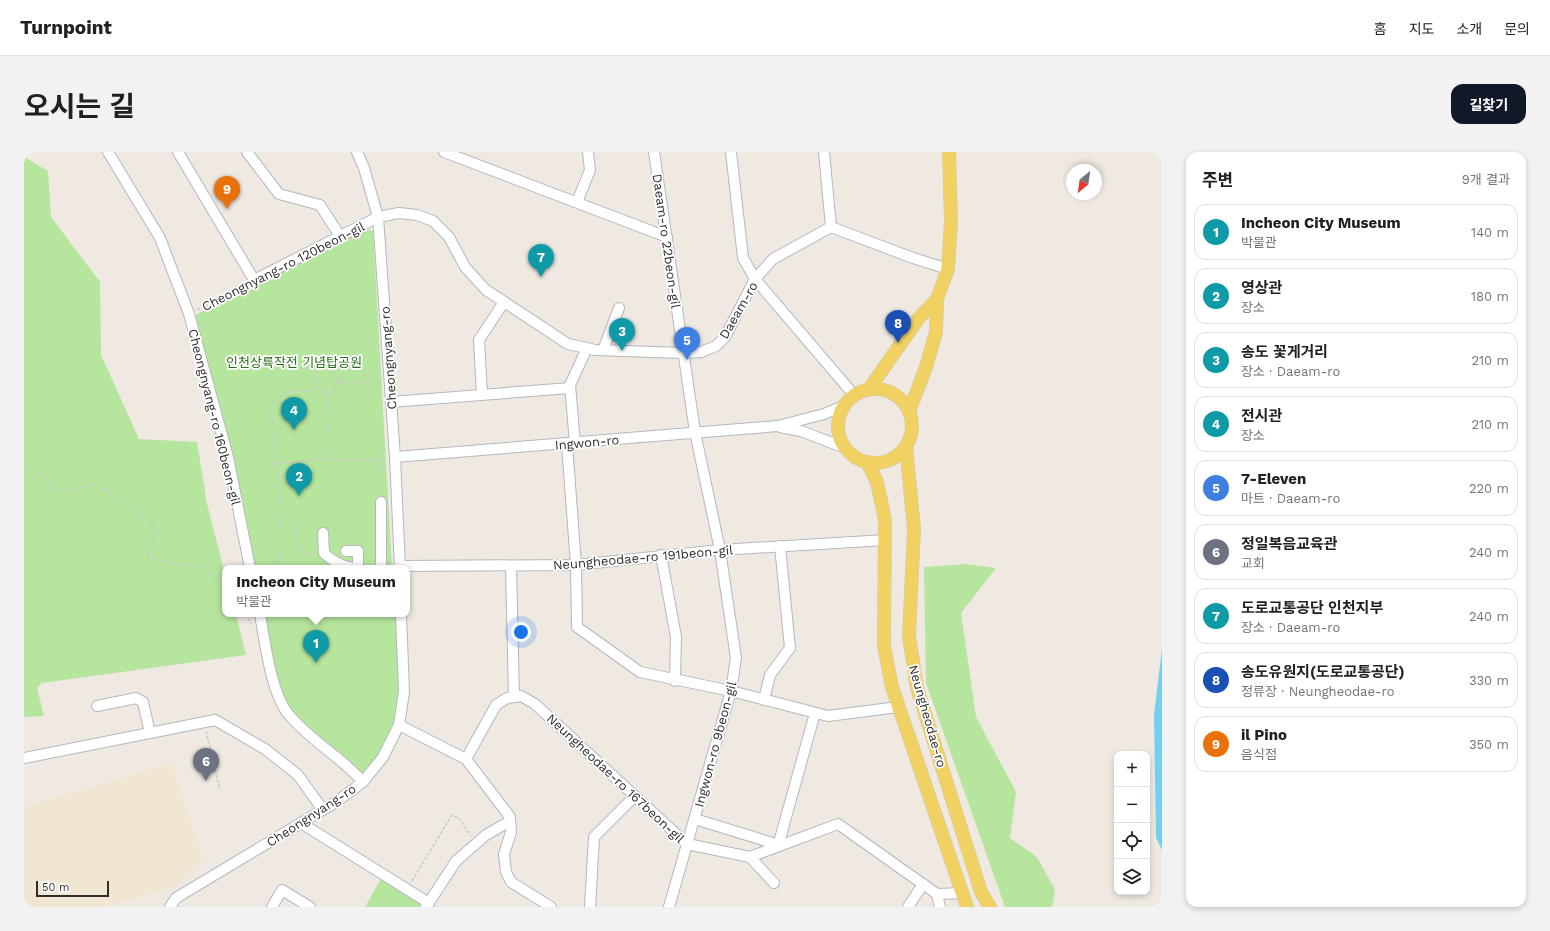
<!DOCTYPE html>
<html lang="ko">
<meta charset="utf-8">
<style>
:root{--surface:#fff;--page:#f2f2f2;--text:#202124;--muted:#757577;--line:#e0e0e0;--accent:#111827}
body{margin:0;font-family:"Work Sans","Noto Sans KR",sans-serif;background:var(--page);color:var(--text)}
.controls{position:absolute;right:12px;bottom:12px;display:grid;overflow:hidden;border-radius:8px;box-shadow:0 2px 6px #0003}
.controls button{width:36px;height:36px;display:grid;place-items:center;padding:0;border:0;border-bottom:1px solid var(--line);background:var(--surface);color:var(--text);font:20px sans-serif}
.compass{position:absolute;left:1042px;top:12px;width:36px;height:36px;border-radius:50%;background:var(--surface);box-shadow:0 2px 6px #0003;rotate:209deg}
.scale{position:absolute;left:12px;bottom:10px;width:73px;box-sizing:border-box;padding-left:4px;border:2px solid #2e2e2e;border-top:0;font-size:11px;line-height:14px;white-space:nowrap;color:#2e2e2e;-webkit-text-stroke:3px #fff;paint-order:stroke}
.you{position:absolute;left:497px;top:480px;width:14px;height:14px;margin:-10px;border:3px solid #fff;border-radius:50%;background:#1a73e8;box-shadow:0 0 0 6px #1a73e833}
.badge{display:grid;place-items:center;width:26px;height:26px;border-radius:50%;background:var(--accent);color:#fff;font-size:13px;font-weight:700}
.pin{position:absolute;translate:-50% -33px;filter:drop-shadow(0 1px 2px #0008)}
.pin::after{content:'';position:absolute;top:21px;width:14px;height:12px;background:inherit;clip-path:polygon(0 0,100% 0,50% 100%)}
.popup{position:absolute;left:198px;top:413px;width:188px;height:52px;box-sizing:border-box;display:grid;place-content:center;border-radius:8px;background:var(--surface);filter:drop-shadow(0 1px 3px #0005);font-size:13px;white-space:nowrap;color:var(--muted)}
.popup b{font-size:15px;color:var(--text)}
.popup::after{content:'';position:absolute;left:50%;top:100%;margin-left:-8px;border:8px solid transparent;border-top-color:var(--surface)}
.list{margin:0;padding:0;list-style:none}
h2{display:flex;justify-content:space-between;align-items:center;height:52px;margin:0;padding:0 16px;font-size:17px}
h2 small{font-size:13px;font-weight:400;color:var(--muted)}
.list li{display:grid;grid-template-columns:26px 1fr auto;gap:12px;align-items:center;box-sizing:border-box;height:56px;margin:0 8px 8px;padding:0 8px;border:1px solid var(--line);border-radius:12px}
.list b{display:block;font-size:15px;white-space:nowrap}
.list p{margin:0;font-size:13px;white-space:nowrap;color:var(--muted)}
.list em{font-size:13px;font-style:normal;color:var(--muted)}
.icon{flex:none;width:22px;height:22px;fill:none;stroke:currentColor;stroke-width:2;stroke-linecap:round;stroke-linejoin:round}
.map{position:relative;flex:none;width:1138px;height:755px;overflow:hidden;border-radius:12px}
header{display:flex;align-items:center;gap:24px;box-sizing:border-box;height:56px;padding:0 20px;background:var(--surface);border-bottom:1px solid var(--line)}
header strong{font-size:19px}
nav{display:flex;gap:22px;margin-inline-start:auto;font-size:14px}
.intro{display:flex;align-items:center;justify-content:space-between;box-sizing:border-box;height:96px;padding:0 24px}
h1{margin:0;font-size:28px}
.button{padding:10px 18px;border-radius:12px;background:var(--accent);color:#fff;font-size:14px;font-weight:700}
main{display:flex;gap:24px;padding:0 24px}
aside{flex:1;background:var(--surface);border-radius:12px;box-shadow:0 2px 6px #0003}
.map>svg:first-child{display:block}
.education{fill:#f0e6d1}
.green{fill:#b6e59e}
.water{fill:#75cff0}
.lines{fill:none;stroke-linecap:round;stroke-linejoin:round}
.minor-casing{stroke:#b4b7c1;stroke-width:12}
.major-casing{stroke:#c9c9c9;stroke-width:14}
.path{stroke:#c9c9c9;stroke-width:1.5;stroke-dasharray:3 2;stroke-linecap:butt}
.minor{stroke:#fff;stroke-width:10}
.major{stroke:#f2d163;stroke-width:13}
.labels{text-anchor:middle;stroke-width:3.5;stroke-linejoin:round;paint-order:stroke}
.street-label{font-size:13px;fill:#2e2e2e;stroke:#fff}
.park-label{font-size:13px;fill:#2c6e1b;stroke:#fff}
</style>
<header>
<strong>Turnpoint</strong>
<nav><a>홈</a><a>지도</a><a>소개</a><a>문의</a></nav>
</header>
<div class="intro"><h1>오시는 길</h1><a class="button">길찾기</a></div>
<main>
<div class="map">
<svg width="1138" height="755" viewBox="0 0 1138 755">
<rect width="100%" height="100%" fill="#efe9e1"/>
<polygon class="education" points="147,612 179,707 148,736 77,755 0,755 0,655"/>
<g class="green">
<polygon points="0,5 24,19 27,65 76,130 77,203 115,287 173,290 183,352 201,422 201,462 212,462 222,503 18,531 13,536 20,564 0,565"/>
<polygon points="341,76 349,79 368,416 230,416 170,164"/>
<polygon points="942,412 972,416 937,461 952,565 992,640 986,686 1013,705 1031,738 1028,755 981,755 902,531 900,415"/>
<path d="M239 462H371C373 497 381 538 370 572 363 592 351 608 338 624L327 611 268 562 255 536Z"/>
<polygon points="357,727 397,752 395,755 341,755"/>
</g>
<polygon class="water" points="1138,497 1138,698 1132,686 1130,563"/>
<g class="lines">
<defs>
<g id="minor">
<polyline points="84,0 136,86 165,162 204,305 226,416"/>
<polyline points="154,0 230,128 354,65 375,61 393,63 409,69 425,85 441,115 462,138 544,192 571,198 659,201 677,200 692,194 701,185 731,127 749,107 807,75 889,106 924,117"/>
<polyline points="223,0 255,42 296,53 316,84"/>
<polyline points="333,0 340,16 354,65 371,305 376,416"/>
<polyline points="420,0 643,85"/>
<polyline points="630,0 671,280 696,398 712,506 707,539 645,755"/>
<polyline points="707,0 719,106 731,127 830,243"/>
<polyline points="800,0 807,75"/>
<polyline points="553,50 566,18 564,0"/>
<polyline points="579,198 595,156"/>
<polyline points="458,243 455,188 480,150"/>
<polyline points="367,250 546,236"/>
<polyline points="756,275 777,279 821,296"/>
<polyline points="551,291 546,233 563,196"/>
<polyline points="543,292 552,413 553,475 616,520 707,539 804,564 874,555"/>
<polyline points="371,305 754,274 800,262 819,254"/>
<polyline points="357,350 357,416"/>
<path d="M299 381 300 401C309 410 317 414 328 416"/>
<polyline points="322,399 334,399 334,416"/>
<polyline points="637,403 652,485 651,529"/>
<polyline points="375,414 552,413 696,398 862,388"/>
<polyline points="487,414 490,545"/>
<path d="M236 462C241 490 247 543 266 564 287 589 317 605 339 630"/>
<polyline points="740,548 746,523 766,496 756,394"/>
<polyline points="73,554 112,546 119,550 126,581"/>
<polyline points="375,573 442,607 486,665 487,680 480,702 482,720 487,730 527,755"/>
<polyline points="0,606 191,568 241,597 274,623 299,658"/>
<polyline points="442,607 472,553 483,546 497,544 511,552 663,692 726,705 814,672 913,742 938,741"/>
<polyline points="671,667 755,693"/>
<polyline points="277,671 405,751"/>
<polyline points="754,694 791,561"/>
<polyline points="726,705 750,731"/>
<polyline points="913,742 916,755"/>
<polyline points="146,755 152,746 312,650 339,630 359,605 375,573 380,540 377,462"/>
<polyline points="248,755 258,738 286,755"/>
<polyline points="402,755 432,709 462,683 486,669"/>
<polyline points="566,755 570,685 611,644"/>
<polyline points="884,755 899,732"/>
</g>
<g id="major">
<polyline points="845,237 894,167 913,147"/>
<circle cx="851" cy="274" r="37"/>
<polyline points="885,260 902,215 912,180 913,147 924,117 927,69 925,0"/>
<polyline points="882,294 890,377 885,484 893,536 957,740 966,755"/>
<polyline points="843,310 853,330 861,368 860,494 868,535 943,755"/>
</g>
</defs>
<use href="#minor" class="minor-casing"/>
<use href="#major" class="major-casing"/>
<g class="path">
<polyline points="173,158 221,133"/>
<polyline points="262,205 262,216"/>
<polygon points="304,212 315,226 305,242 301,242 293,235 293,216"/>
<polyline points="257,216 293,216"/>
<polyline points="312,231 355,229"/>
<polyline points="301,242 307,308"/>
<polyline points="359,293 358,317 361,320"/>
<polyline points="247,312 300,307 358,309"/>
<polyline points="0,313 20,324 32,338 51,339 70,332 85,339 88,346 125,368 134,378 127,398 123,404 152,413 171,413 183,418 201,432"/>
<polyline points="273,357 275,370 269,387 270,394 276,399 290,402"/>
<polyline points="250,380 255,374 256,365 247,256 261,240 285,239 293,235"/>
<polyline points="254,401 255,412"/>
<polyline points="222,462 227,472"/>
<polyline points="182,579 196,638"/>
<polyline points="388,729 428,663 436,667 447,684"/>
</g>
<use href="#minor" class="minor"/>
<use href="#major" class="major"/>
</g>
<g class="labels">
<g class="street-label">
<text transform="translate(643 89) rotate(82)" y="5">Daeam-ro 22beon-gil</text>
<text transform="translate(259 114) rotate(-27)" y="5">Cheongnyang-ro 120beon-gil</text>
<text transform="translate(714 158) rotate(-60)" y="5">Daeam-ro</text>
<text transform="translate(364 206) rotate(-94)" y="5">Cheongnyang-ro</text>
<text transform="translate(191 265) rotate(76)" y="5">Cheongnyang-ro 160beon-gil</text>
<text transform="translate(563 290) rotate(-5)" y="5">Ingwon-ro</text>
<text transform="translate(619 405) rotate(-5)" y="5">Neungheodae-ro 191beon-gil</text>
<text transform="translate(904 564) rotate(74)" y="5">Neungheodae-ro</text>
<text transform="translate(691 592) rotate(-75)" y="5">Ingwon-ro 9beon-gil</text>
<text transform="translate(592 626) rotate(43)" y="5">Neungheodae-ro 167beon-gil</text>
<text transform="translate(287 663) rotate(-33)" y="5">Cheongnyang-ro</text>
</g>
<g class="park-label">
<text x="270" y="215">인천상륙작전 기념탑공원</text>
</g>
</g>
</svg>
<div class="controls">
<button>+</button>
<button>−</button>
<button><svg class="icon" aria-label="locate" viewBox="0 0 24 24"><circle cx="12" cy="12" r="6"/><path d="M12 2v4M12 18v4M2 12h4M18 12h4"/></svg></button>
<button><svg class="icon" aria-label="layers" viewBox="0 0 24 24"><path d="M12 4l9 5-9 5-9-5zM3 14l9 5 9-5"/></svg></button>
</div>
<svg class="compass" viewBox="-18 -18 36 36"><path d="M0-13l5 13h-10z" fill="#e53935"/><path d="M0 13l5-13h-10z" fill="#757577"/></svg>
<div class="scale">50 m</div>
<div class="you"></div>
<div class="pin badge" style="left:292px;top:511px;background:#0f9aa8">1</div>
<div class="popup"><b>Incheon City Museum</b>박물관</div>
<div class="pin badge" style="left:275px;top:344px;background:#0f9aa8">2</div>
<div class="pin badge" style="left:598px;top:199px;background:#0f9aa8">3</div>
<div class="pin badge" style="left:270px;top:278px;background:#0f9aa8">4</div>
<div class="pin badge" style="left:663px;top:208px;background:#3f7fe0">5</div>
<div class="pin badge" style="left:182px;top:629px;background:#6b7280">6</div>
<div class="pin badge" style="left:517px;top:125px;background:#0f9aa8">7</div>
<div class="pin badge" style="left:874px;top:191px;background:#1a4fb4">8</div>
<div class="pin badge" style="left:203px;top:57px;background:#e8710a">9</div>
</div>
<aside>
<h2>주변<small>9개 결과</small></h2>
<ul class="list">
<li><span class="badge" style="background:#0f9aa8">1</span><div><b>Incheon City Museum</b><p>박물관</p></div><em>140 m</em></li>
<li><span class="badge" style="background:#0f9aa8">2</span><div><b>영상관</b><p>장소</p></div><em>180 m</em></li>
<li><span class="badge" style="background:#0f9aa8">3</span><div><b>송도 꽃게거리</b><p>장소 · Daeam-ro</p></div><em>210 m</em></li>
<li><span class="badge" style="background:#0f9aa8">4</span><div><b>전시관</b><p>장소</p></div><em>210 m</em></li>
<li><span class="badge" style="background:#3f7fe0">5</span><div><b>7-Eleven</b><p>마트 · Daeam-ro</p></div><em>220 m</em></li>
<li><span class="badge" style="background:#6b7280">6</span><div><b>정일복음교육관</b><p>교회</p></div><em>240 m</em></li>
<li><span class="badge" style="background:#0f9aa8">7</span><div><b>도로교통공단 인천지부</b><p>장소 · Daeam-ro</p></div><em>240 m</em></li>
<li><span class="badge" style="background:#1a4fb4">8</span><div><b>송도유원지(도로교통공단)</b><p>정류장 · Neungheodae-ro</p></div><em>330 m</em></li>
<li><span class="badge" style="background:#e8710a">9</span><div><b>il Pino</b><p>음식점</p></div><em>350 m</em></li>
</ul>
</aside>
</main>
